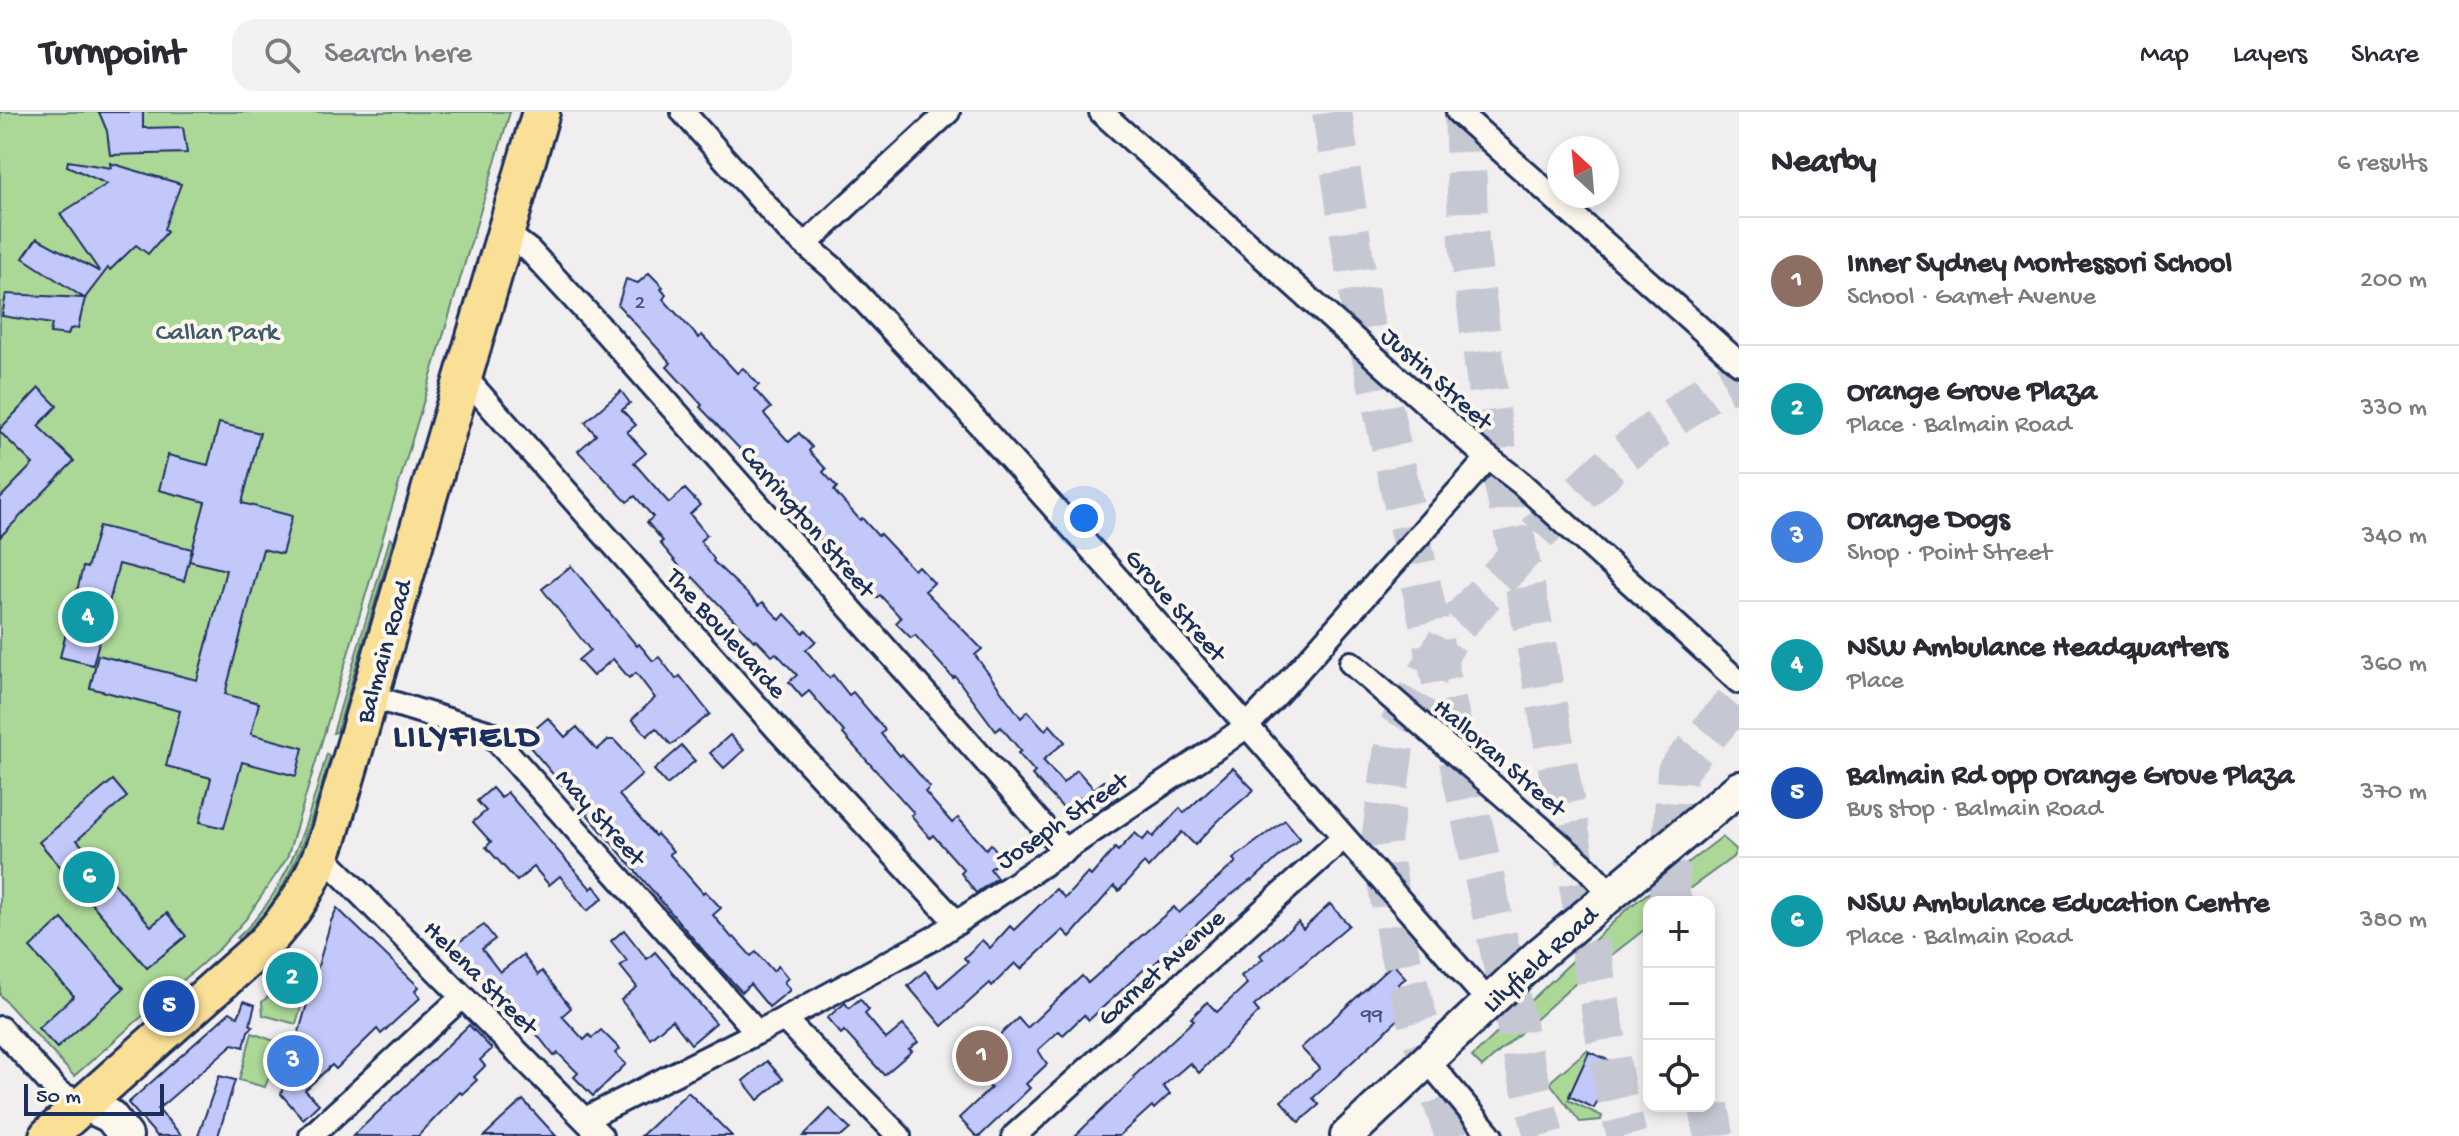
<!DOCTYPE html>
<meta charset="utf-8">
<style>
:root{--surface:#fff;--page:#f2f2f3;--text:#2b2b33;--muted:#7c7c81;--line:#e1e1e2;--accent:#d1495b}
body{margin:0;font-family:"Gochi Hand",sans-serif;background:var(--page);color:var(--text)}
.controls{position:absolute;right:24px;bottom:24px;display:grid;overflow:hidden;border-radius:16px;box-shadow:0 4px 12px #0003}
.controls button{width:72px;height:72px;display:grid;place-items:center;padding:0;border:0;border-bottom:2px solid var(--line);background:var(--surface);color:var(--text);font:40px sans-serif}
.compass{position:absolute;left:1547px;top:24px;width:72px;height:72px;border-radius:50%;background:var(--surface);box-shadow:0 4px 12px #0003;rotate:334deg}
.scale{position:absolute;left:24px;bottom:20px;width:140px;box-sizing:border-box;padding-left:8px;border:4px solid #1b2f5e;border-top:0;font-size:22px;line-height:28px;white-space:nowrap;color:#1b2f5e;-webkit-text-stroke:6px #fbf7ec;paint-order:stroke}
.you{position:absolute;left:1084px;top:406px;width:28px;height:28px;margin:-20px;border:6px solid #fff;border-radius:50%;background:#1a73e8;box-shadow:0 0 0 12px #1a73e833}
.badge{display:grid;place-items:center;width:52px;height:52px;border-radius:50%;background:var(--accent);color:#fff;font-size:26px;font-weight:700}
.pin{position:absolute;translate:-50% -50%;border:4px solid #fff;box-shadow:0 2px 8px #0006}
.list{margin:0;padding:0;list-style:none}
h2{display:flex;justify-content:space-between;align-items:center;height:104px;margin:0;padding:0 32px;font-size:34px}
h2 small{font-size:26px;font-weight:400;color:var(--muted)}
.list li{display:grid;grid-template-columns:52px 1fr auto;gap:24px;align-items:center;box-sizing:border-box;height:128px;padding:0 32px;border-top:2px solid var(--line)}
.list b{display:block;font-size:30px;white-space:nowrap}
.list p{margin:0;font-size:26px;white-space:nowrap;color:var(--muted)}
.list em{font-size:26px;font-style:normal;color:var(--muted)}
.icon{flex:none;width:44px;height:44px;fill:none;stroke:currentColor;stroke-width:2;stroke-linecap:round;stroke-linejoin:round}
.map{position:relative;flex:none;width:1739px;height:1024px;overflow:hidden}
header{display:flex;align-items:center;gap:48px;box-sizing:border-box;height:112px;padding:0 40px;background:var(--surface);border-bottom:2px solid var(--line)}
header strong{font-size:38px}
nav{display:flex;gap:44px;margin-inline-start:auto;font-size:28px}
.search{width:560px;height:72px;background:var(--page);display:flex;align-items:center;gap:20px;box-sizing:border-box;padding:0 28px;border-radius:24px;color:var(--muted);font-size:30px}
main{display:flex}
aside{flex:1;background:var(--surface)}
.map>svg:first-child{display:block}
.green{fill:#acd897;stroke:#64847a;stroke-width:2}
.building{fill:#c2c8fa;stroke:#1b2f5e;stroke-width:2}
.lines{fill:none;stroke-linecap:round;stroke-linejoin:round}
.highway-tunnel{stroke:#c5c8d2;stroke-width:40;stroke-dasharray:40 20;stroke-linecap:butt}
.street-casing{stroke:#1b2f5e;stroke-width:28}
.secondary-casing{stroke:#1b2f5e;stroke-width:38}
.primary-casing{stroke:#1b2f5e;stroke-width:42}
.street{stroke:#fbf7ec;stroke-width:22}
.secondary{stroke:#fbf7ec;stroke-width:32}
.primary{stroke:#fadf96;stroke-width:36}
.labels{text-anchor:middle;stroke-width:8;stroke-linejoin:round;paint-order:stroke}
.number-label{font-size:22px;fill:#455585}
.park-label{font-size:26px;fill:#3f596c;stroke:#fbf7ec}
.street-label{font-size:26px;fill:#1b2f5e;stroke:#fbf7ec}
.district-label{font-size:34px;font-weight:bold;letter-spacing:2px;fill:#1b2f5e;stroke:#fbf7ec}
</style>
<header>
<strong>Turnpoint</strong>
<div class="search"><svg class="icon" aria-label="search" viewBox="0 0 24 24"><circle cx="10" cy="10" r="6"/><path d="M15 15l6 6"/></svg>Search here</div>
<nav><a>Map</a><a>Layers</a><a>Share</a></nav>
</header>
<main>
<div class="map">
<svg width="1739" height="1024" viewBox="0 0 1739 1024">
<rect width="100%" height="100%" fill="#f0eeef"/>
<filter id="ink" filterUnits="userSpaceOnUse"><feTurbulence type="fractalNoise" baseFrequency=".0125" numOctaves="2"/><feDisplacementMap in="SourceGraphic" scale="16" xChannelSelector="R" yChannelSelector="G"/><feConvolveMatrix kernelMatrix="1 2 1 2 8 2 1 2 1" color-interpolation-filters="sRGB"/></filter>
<g filter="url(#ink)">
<g class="green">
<polygon points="0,0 510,0 287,746 246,807 221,835 74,964 0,883"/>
<polygon points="390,426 393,428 337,620 333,621"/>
<path d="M327 642 330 645C310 712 293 781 239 829L237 826C291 777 307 709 327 642Z"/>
<polygon points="1722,725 1736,737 1733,745 1671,790 1649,790 1649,814 1577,870 1482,955 1472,945 1627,797"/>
<polygon points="294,860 310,863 296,912 263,903 262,890"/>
<polygon points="252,921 283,932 265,975 239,968"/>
<polygon points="1587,938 1589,940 1568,988 1602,1004 1601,1008 1580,1010 1551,972 1552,968"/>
</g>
<g class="building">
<polygon points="99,0 143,0 143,16 183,15 187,41 110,43 107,19"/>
<polygon points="68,49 111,56 110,51 181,72 164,117 167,120 148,142 136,133 110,158 108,156 85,186 78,216 70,217 68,223 50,221 52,212 2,204 6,182 84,186 23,146 37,126 100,160 60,102 107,72 67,54"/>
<polygon points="649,161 663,175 661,177 666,183 663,187 699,226 702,223 737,261 743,256 759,273 754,277 771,296 764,302 789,330 799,321 812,335 809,339 826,357 823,360 837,375 834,379 860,408 862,406 878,424 880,422 914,458 918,454 934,471 925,479 982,537 975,543 1021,606 1028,599 1045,618 1050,613 1065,630 1043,648 1063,671 1077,658 1094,677 1104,669 1118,685 1093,702 1079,686 1066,699 1032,663 1035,660 1018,641 1021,639 1001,615 996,619 955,564 953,566 915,523 911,526 896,511 901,506 880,483 876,486 825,434 774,373 700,295 702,293 667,255 671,251 618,193 626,167 638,171"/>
<polygon points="39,276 57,294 38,314 74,349 0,425 0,386 33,352 0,320 0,317"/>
<polygon points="621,279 630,291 622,298 636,313 627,320 646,341 634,351 669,391 685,377 700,393 690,402 707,423 700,429 714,447 713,449 759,493 763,490 780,508 785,502 803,521 806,518 816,529 806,538 829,566 833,563 849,583 853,580 885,618 881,622 900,644 902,642 930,675 925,680 952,711 958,706 986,737 991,732 1003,747 990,757 997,766 976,781 961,761 964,758 933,723 930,726 911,703 914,701 843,622 844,620 809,579 802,585 789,570 797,563 776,541 772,544 756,527 754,529 693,465 690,467 660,431 663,429 647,410 653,405 635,384 627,390 578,339 596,323 585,310"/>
<polygon points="219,311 260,321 242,391 292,404 282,442 263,437 225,582 259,591 251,622 303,636 296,664 242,650 224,716 200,710 211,666 166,654 180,599 90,576 98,543 197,568 226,458 189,449 205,390 159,378 168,343 208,353"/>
<polygon points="99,414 192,437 184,469 119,452 93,553 60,545 83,455 87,456"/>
<polygon points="571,454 637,534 639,532 653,549 659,545 676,567 680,564 710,602 671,633 656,616 647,624 632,607 655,586 636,561 629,566 613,547 593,564 578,548 590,538 542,477"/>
<polygon points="548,606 565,625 577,615 597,638 608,628 614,628 628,643 642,663 619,683 655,724 657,722 673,739 669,742 703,781 705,779 721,796 713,803 732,826 734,825 751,844 756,840 773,859 778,854 788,866 784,870 790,878 769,895 750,872 742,880 708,844 523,627"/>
<polygon points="730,623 744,638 724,656 710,641"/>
<polygon points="682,634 695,649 667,673 654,658"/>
<polygon points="1233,656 1254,678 1220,707 1195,733 1182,720 1148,756 1144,751 1119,779 1114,774 1070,825 1063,818 1021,857 1015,851 992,874 990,871 942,914 908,874 925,859 939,875 968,850 964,846 982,828 990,836 1010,814 1014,818 1056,777 1065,786 1088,761 1091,764 1115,736 1118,739 1135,721 1143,728 1149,721 1153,725 1180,696 1184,701"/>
<polygon points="113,668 127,685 77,728 151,814 167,801 186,824 147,856 39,730"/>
<polygon points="492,676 501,686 507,680 591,777 594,774 603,786 587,799 560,764 549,773 534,755 517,769 486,735 491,730 473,710 486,699 477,689"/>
<polygon points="1285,708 1300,726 1252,769 1251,768 1219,792 1151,855 1149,853 1089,908 1084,903 1063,923 1059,919 1038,938 1047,952 1026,972 1030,976 980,1024 976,1024 959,1006 991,976 960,944 981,924 989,933 1018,906 1027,916 1082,864 1088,871 1174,795 1179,801 1236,750 1233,747"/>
<polygon points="1330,792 1349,813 1254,894 1259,900 1199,961 1190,951 1163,974 1170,982 1154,997 1152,994 1119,1024 1075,1024 1134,967 1133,965 1194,908 1191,906 1207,890 1217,900 1247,872 1241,864 1263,847 1260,843 1298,810 1303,817"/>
<polygon points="337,796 419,875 415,879 420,886 381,922 377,917 336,957 332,953 305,978 319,992 303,1007 281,982 331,809"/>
<polygon points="62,807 124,876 57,936 38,916 74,884 30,836"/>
<polygon points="484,813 495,827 482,837 500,860 523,843 538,863 542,859 571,896 562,904 584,928 589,923 592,926 601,918 620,937 615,941 626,952 593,984 574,965 578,961 558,941 554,944 523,905 518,909 498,884 496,885 485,871 483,872 467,851 464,854 450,836"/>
<polygon points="624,818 647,847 655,840 716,911 691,932 672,908 650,926 621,888 637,875 620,854 627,849 611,829"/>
<polygon points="1393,852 1406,866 1398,872 1416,891 1313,986 1319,993 1299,1010 1281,989 1320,956 1301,936"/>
<polygon points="860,887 869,898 865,902 886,927 903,913 918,930 909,937 912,939 884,963 844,919 841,922 827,906 845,891 849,896"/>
<polygon points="244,889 255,893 250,912 253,915 248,919 244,935 233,932 158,997 182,1024 157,1024 128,991 230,900 238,905"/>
<polygon points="469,913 492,937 480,948 485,954 474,965 477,968 462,982 460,980 418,1024 353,1024"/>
<polygon points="1589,940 1615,951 1594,996 1569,984"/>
<polygon points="767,949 783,967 758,988 743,969"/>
<polygon points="219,964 235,968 218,1024 198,1024"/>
<polygon points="688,980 732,1024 641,1024"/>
<polygon points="523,988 556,1024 484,1024 501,1008"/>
<polygon points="830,997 850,1017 842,1024 803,1024"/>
</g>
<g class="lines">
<g class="highway-tunnel">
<polyline points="1332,0 1361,195 1523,945 1544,1024"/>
<polyline points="1464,0 1469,131 1492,313 1533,514 1616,982 1627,1024"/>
<polyline points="1672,790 1669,777 1677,659 1739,585"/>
<polyline points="1709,994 1714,1024"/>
<polyline points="1455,1024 1431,955 1398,836 1381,729 1396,620 1454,516 1541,418 1617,347 1712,277 1739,267"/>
</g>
<defs>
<g id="street">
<polyline points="683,0 787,117 834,157 942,271 1119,468 1489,890"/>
<polyline points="1101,0 1477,337 1521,371 1739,570"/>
<polyline points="1458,0 1739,251"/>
<polyline points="505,120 530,139 605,220 1065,739"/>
<polyline points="807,131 948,0"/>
<polyline points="463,263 777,617 957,811"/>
<polyline points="1351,551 1587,756 1611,782"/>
<polyline points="370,584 490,621 756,919"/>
<polyline points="322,743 601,1024"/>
<polyline points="784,907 899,1024"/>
<polyline points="0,916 59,981 84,992"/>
<polyline points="1428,949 1491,1024"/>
<polyline points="585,1007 784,907 934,826 1222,632 1247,614 1279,580 1488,346"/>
<polyline points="311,1024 462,885"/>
<polyline points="1014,1024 1343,726"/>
</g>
<g id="secondary">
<polyline points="84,992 110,1004 126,1024"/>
<polyline points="1347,1024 1541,841 1739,676"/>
</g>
<path id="primary" d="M48 1024 261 835C296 799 313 770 329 723L541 0"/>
</defs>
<use href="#street" class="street-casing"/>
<use href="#secondary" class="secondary-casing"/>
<use href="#primary" class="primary-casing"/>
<use href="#street" class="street"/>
<use href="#secondary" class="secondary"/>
<use href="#primary" class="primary"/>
</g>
</g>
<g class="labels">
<g class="number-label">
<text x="640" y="196">2</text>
<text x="1372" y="909">99</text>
</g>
<g class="park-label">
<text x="217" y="227">Callan Park</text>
</g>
<g class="street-label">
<text transform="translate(1438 265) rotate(42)" y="9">Justin Street</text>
<text transform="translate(809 408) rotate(49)" y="9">Carrington Street</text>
<text transform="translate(1177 492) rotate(49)" y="9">Grove Street</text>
<text transform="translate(728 520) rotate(48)" y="9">The Boulevarde</text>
<text transform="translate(382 539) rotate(-74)" y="9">Balmain Road</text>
<text transform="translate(1501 644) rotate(41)" y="9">Halloran Street</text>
<text transform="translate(602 704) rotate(48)" y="9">May Street</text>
<text transform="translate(1061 707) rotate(-34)" y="9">Joseph Street</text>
<text transform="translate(1539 846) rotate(-42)" y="9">Lilyfield Road</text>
<text transform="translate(1160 854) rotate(-42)" y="9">Garnet Avenue</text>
<text transform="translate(482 864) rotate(45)" y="9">Helena Street</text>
</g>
<g class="district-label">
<text x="467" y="633">LILYFIELD</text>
</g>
</g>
</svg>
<div class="controls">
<button>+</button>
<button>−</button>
<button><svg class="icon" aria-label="locate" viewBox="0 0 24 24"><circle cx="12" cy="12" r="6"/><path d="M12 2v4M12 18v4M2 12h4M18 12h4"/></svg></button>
</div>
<svg class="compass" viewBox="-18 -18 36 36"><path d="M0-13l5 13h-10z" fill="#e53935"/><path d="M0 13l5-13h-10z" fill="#7c7c81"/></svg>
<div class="scale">50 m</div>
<div class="you"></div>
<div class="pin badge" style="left:982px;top:944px;background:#8d6e63">1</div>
<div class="pin badge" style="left:292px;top:866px;background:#0f9aa8">2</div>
<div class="pin badge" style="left:293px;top:949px;background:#3f7fe0">3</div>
<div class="pin badge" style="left:88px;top:505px;background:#0f9aa8">4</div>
<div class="pin badge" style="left:169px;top:894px;background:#1a4fb4">5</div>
<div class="pin badge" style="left:89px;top:765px;background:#0f9aa8">6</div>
</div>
<aside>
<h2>Nearby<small>6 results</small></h2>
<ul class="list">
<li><span class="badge" style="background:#8d6e63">1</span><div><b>Inner Sydney Montessori School</b><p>School · Garnet Avenue</p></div><em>200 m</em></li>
<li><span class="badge" style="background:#0f9aa8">2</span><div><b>Orange Grove Plaza</b><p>Place · Balmain Road</p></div><em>330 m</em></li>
<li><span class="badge" style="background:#3f7fe0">3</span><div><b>Orange Dogs</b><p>Shop · Point Street</p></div><em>340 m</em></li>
<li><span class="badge" style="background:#0f9aa8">4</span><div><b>NSW Ambulance Headquarters</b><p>Place</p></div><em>360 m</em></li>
<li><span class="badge" style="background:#1a4fb4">5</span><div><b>Balmain Rd opp Orange Grove Plaza</b><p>Bus stop · Balmain Road</p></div><em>370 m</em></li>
<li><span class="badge" style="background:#0f9aa8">6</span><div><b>NSW Ambulance Education Centre</b><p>Place · Balmain Road</p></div><em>380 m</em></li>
</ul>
</aside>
</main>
